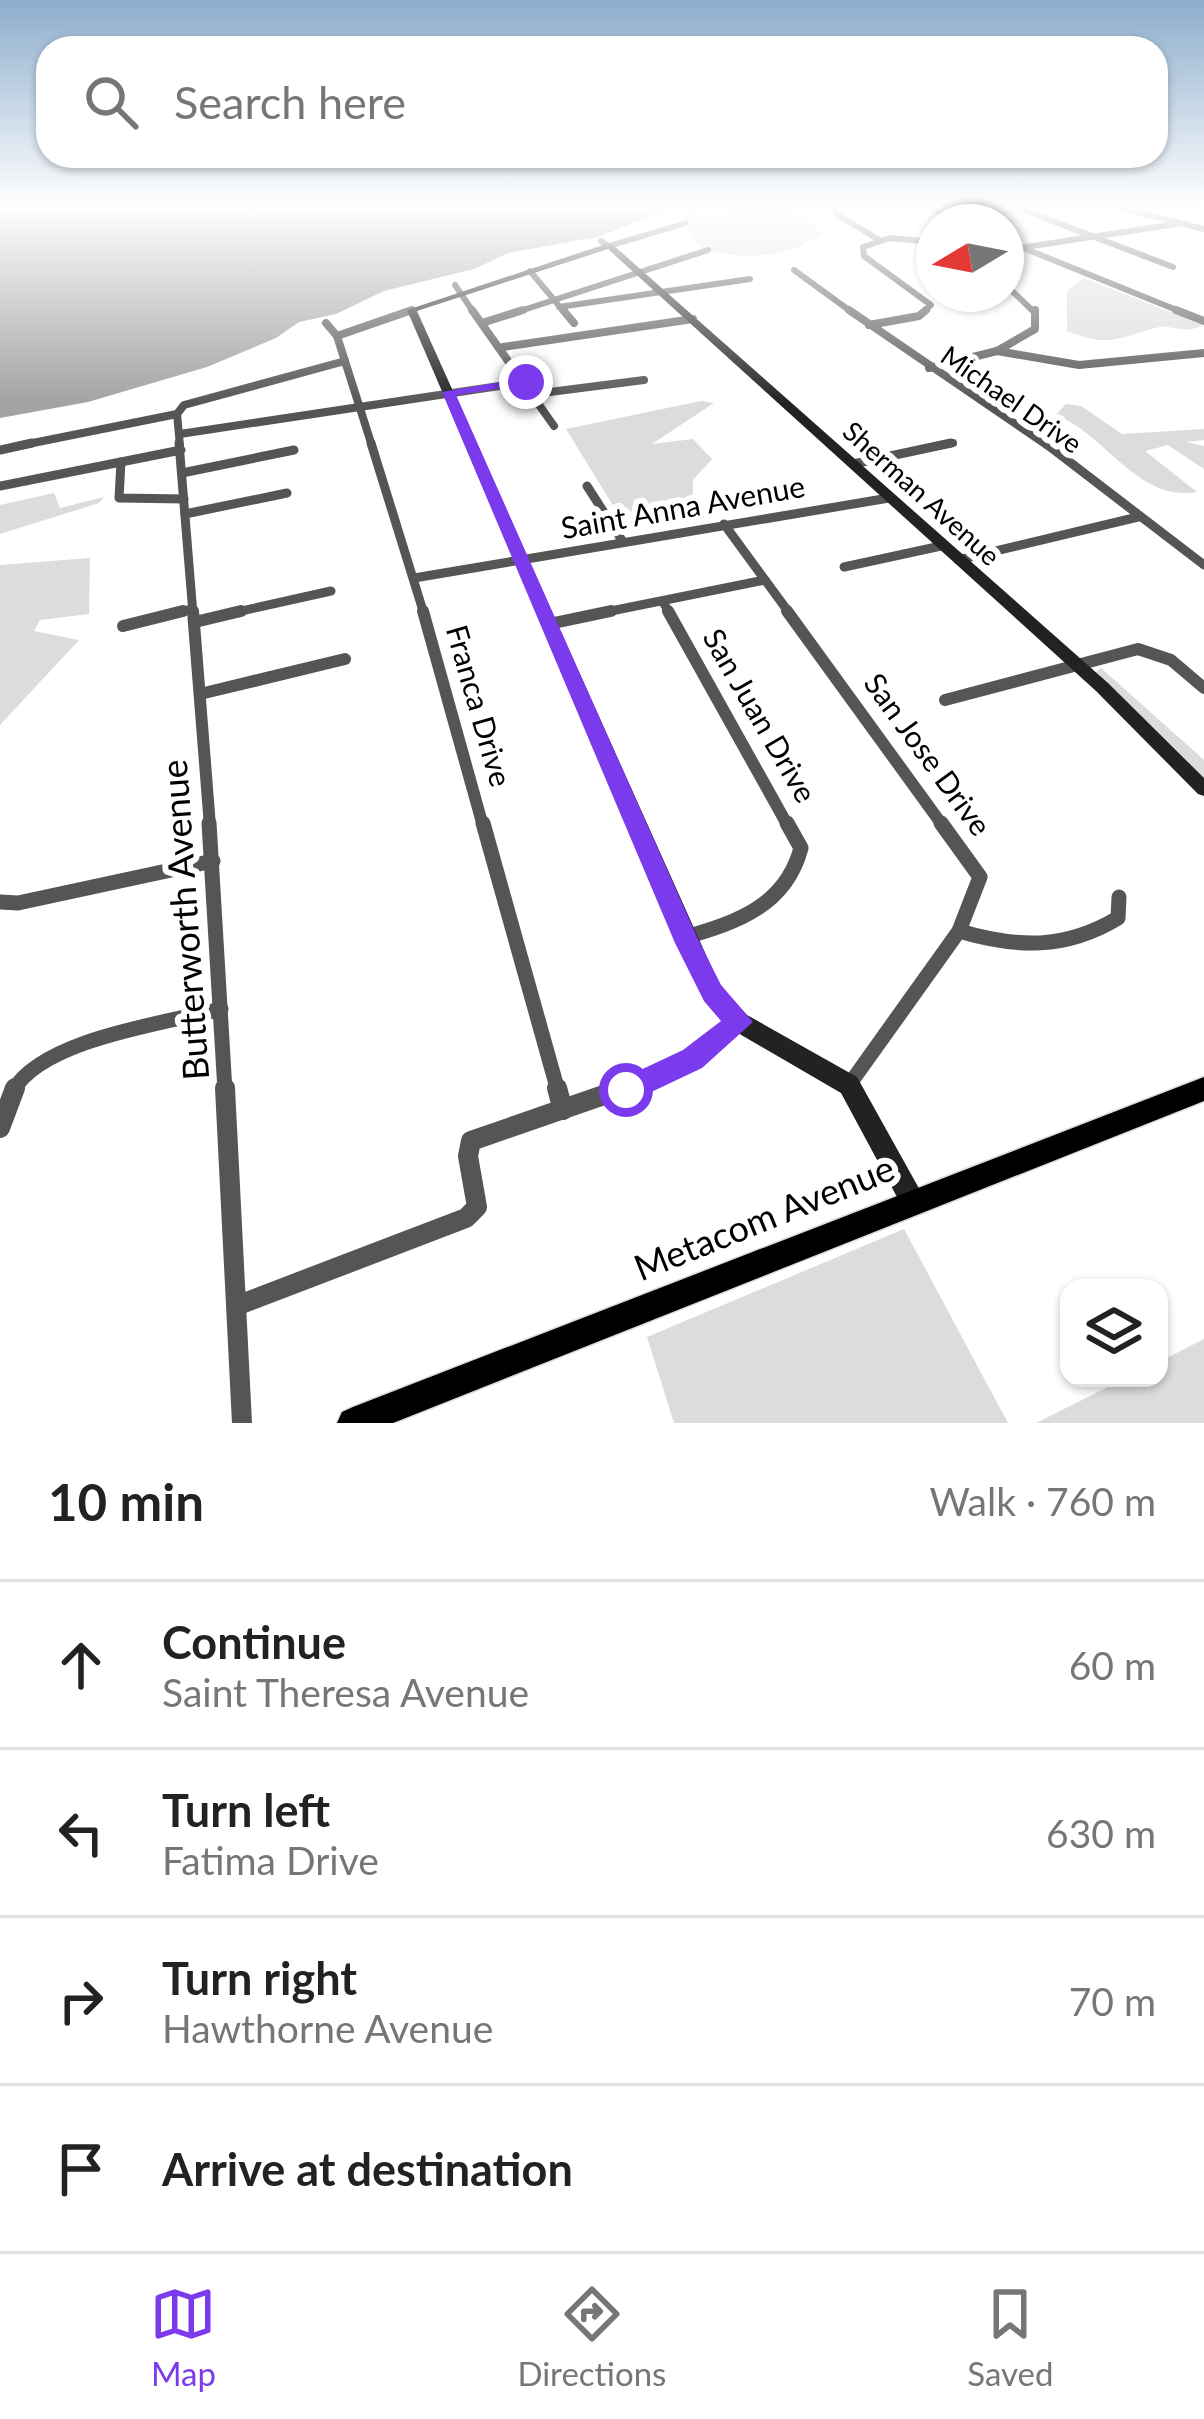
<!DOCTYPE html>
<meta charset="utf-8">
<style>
:root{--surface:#fff;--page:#f2f2f2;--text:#222;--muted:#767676;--line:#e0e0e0;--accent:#7c3aed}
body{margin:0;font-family:Lato,sans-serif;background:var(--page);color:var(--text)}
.controls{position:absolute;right:36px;bottom:36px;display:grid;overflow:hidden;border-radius:24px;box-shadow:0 3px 9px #0004}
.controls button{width:108px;height:108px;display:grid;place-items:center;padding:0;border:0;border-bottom:3px solid var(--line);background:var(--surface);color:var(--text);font:60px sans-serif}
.compass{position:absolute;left:916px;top:204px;width:108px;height:108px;border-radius:50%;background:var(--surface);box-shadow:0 3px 9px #0004;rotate:260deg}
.stop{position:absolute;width:36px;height:36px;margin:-27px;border:9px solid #7c3aed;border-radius:50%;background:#fff}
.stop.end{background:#7c3aed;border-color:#fff;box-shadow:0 3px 12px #0008}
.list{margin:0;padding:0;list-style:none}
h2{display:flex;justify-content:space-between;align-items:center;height:156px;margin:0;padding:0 48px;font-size:51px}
h2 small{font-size:39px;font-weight:400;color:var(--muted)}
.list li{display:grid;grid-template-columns:78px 1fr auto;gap:36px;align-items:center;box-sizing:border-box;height:168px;padding:0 48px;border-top:3px solid var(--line)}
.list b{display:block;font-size:45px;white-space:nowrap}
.list p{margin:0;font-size:39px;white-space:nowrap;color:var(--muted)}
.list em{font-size:39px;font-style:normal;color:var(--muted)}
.icon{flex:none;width:66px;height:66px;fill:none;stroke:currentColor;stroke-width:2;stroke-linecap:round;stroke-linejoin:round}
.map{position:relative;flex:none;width:1204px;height:1423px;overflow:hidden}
.search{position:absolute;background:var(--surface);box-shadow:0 3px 9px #0004;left:36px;right:36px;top:36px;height:132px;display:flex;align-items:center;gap:30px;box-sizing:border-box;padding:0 42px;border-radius:36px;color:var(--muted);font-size:45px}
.sheet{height:828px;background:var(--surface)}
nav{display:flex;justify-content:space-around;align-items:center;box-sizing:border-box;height:168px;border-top:3px solid var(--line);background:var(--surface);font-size:33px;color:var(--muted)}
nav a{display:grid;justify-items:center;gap:6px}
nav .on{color:var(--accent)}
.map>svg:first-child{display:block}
.green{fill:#dcdcdc}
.water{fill:#a3a3a3}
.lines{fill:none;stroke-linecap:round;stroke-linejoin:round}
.primary-casing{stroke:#dbdbdb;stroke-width:3}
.street-far5{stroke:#555;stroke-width:6}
.street-far4{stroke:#555;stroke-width:8}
.street-far3{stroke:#555;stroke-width:9}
.street-far2{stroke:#555;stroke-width:12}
.street-far1{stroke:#555;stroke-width:15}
.street{stroke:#555;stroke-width:20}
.secondary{fill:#222;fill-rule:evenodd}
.primary{fill:#000;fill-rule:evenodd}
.route{fill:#7c3aed}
.labels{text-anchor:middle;stroke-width:12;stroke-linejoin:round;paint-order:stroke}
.far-street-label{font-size:27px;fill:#000;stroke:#fff}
.street-label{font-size:30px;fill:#000;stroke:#fff}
.near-street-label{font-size:36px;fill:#000;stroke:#fff}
</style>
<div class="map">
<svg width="1204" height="1423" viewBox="0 0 1204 1423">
<rect width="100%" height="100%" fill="#fff"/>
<g class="green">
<path d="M719 205C761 205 795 199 822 234 781 259 748 260 702 249L687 227 702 221H679L692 210 717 216 729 211Z"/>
<path d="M1084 278 1203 325C1183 336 1173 323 1155 328 1116 339 1108 347 1067 331V291Z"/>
<polygon points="701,401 714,403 652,444 693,439 712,459 693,480 692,513 630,518 617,512 566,429"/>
<path d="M1066 404 1081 406 1122 434 1204 429V440L1186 442 1204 446V469L1168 445 1145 451 1197 492C1137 502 1107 435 1056 415Z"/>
<polygon points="54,493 60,508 104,497 99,503 0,534 0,505"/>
<polygon points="90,558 89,614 40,620 34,631 79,640 0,725 0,565"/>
<polygon points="1101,668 1204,760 1204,782 1096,672"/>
<polygon points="904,1229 1008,1423 674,1423 647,1337"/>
<polygon points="1204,1339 1204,1423 1036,1423 1126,1378 1159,1378 1159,1362"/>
</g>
<polygon class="water" points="0,205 679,205 598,237 508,253 474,269 384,291 336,314 299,322 276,338 207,367 88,402 0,418"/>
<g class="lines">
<defs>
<polygon id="primary" points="1204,1077 1204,1101 393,1423 337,1423 342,1412 353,1407"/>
</defs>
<use href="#primary" class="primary-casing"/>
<g class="street-far5">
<polyline points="833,205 836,214 878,239"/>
<polyline points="921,205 960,220"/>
<polyline points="1011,205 1173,267"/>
<polyline points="1110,205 1204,229"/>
<polyline points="601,241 609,246 686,223"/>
<polyline points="1026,249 1184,313"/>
<polyline points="1006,250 1176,224"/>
<polyline points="794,270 853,313"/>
<polyline points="530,271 565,313"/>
<polyline points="455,285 474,313"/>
<polyline points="1006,285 1035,313"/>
<polyline points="559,307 750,279"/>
<polyline points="404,313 412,310"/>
<polyline points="514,313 708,250"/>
<polyline points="923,313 931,305 864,256 863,247 890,238 934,242"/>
</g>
<g class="street-far4">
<polyline points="472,310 554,426"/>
<polyline points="563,310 574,323"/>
<polyline points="849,310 1048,446"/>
<polyline points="1176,310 1204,321"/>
<polyline points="485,322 523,310"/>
<polyline points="326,323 337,336 372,446"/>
<polyline points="869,325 919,316 926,310"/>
<polyline points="337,336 412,310"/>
<polyline points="503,347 693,319"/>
<polyline points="997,351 1079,365 1204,353"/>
<polyline points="929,368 997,351 1035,329 1035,310"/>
<polyline points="534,394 644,380"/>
<polyline points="177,414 180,446"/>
<polyline points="180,434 526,382"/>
<polyline points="18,446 177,414 184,405 345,361"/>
<polyline points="937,446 953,443"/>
</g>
<g class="street-far3">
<polyline points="179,443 193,614"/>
<polyline points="371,443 424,614"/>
<polyline points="1045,443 1204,565"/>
<polyline points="0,450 32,443"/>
<polyline points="121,462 119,498 184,499"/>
<polyline points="853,464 951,443"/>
<polyline points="182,473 294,450"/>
<polyline points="0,486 181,450"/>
<polyline points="587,486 623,542"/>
<polyline points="185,514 287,493"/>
<polyline points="724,524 790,614"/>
<polyline points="958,560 1138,517"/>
<polyline points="844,567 941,546"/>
<polyline points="414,578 889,498"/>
<polyline points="663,602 670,614"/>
<polyline points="171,614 193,609"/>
<polyline points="228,614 331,591"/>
<polyline points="596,614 765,580"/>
</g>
<g class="street-far2">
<polyline points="193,611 210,826"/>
<polyline points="423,611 483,826"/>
<polyline points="668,611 788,826"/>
<polyline points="787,611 943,826"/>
<polyline points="195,622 241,611"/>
<polyline points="549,624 611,611"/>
<polyline points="123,626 183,611"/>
<polyline points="200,694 345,659"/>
<polyline points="945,700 1138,649 1171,660 1204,688"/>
</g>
<g class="street-far1">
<polyline points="209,823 225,1091"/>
<polyline points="483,823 558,1091"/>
<polyline points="0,902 18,903 213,861"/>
<path d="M959 931C1017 948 1065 950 1118 918L1119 897"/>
<path d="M686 937C738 922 786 905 801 848L787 823"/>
<polyline points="849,1085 959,931 980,877 941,823"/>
<path d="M13 1091C42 1039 166 1023 221 1009"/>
<polyline points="615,1091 667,1073 739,1022"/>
</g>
<g class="street">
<polyline points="225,1088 242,1423"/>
<polyline points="557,1088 563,1110"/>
<polyline points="0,1128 15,1088"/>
<polyline points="236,1306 466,1218 477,1207 468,1156 471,1141 624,1088"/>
</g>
<polygon class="secondary" points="606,244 612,244 1108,683 1204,778 1204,796 1198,794 1096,691 608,249 417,311 720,986 747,1015 857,1077 926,1201 922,1210 913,1214 904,1210 841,1093 731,1029 704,1000 407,310"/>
<use href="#primary" class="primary"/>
</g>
<linearGradient id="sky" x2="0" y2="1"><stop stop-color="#8cadcc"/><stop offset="0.51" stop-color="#fff"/><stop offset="1" stop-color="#fff" stop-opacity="0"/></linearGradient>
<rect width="1204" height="404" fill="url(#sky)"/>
<polygon class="route" points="526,378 530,384 456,395 698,939 721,985 753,1022 702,1068 626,1104 613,1090 617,1081 683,1050 721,1021 704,1001 675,943 442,392"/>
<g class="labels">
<g class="far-street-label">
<text transform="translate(1011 400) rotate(35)" y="9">Michael Drive</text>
<text transform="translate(921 494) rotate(42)" y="9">Sherman Avenue</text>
</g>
<g class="street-label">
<text transform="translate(683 508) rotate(-10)" y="10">Saint Anna Avenue</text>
<text transform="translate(478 706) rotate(74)" y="10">Franca Drive</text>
<text transform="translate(759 716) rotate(60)" y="10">San Juan Drive</text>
<text transform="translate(927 755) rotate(54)" y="10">San Jose Drive</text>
</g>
<g class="near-street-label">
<text transform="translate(185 920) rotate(-94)" y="13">Butterworth Avenue</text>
<text transform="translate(764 1218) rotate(-22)" y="13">Metacom Avenue</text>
</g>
</g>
</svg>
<div class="controls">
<button><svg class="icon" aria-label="layers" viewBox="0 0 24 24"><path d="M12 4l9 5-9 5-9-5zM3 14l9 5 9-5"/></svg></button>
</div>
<svg class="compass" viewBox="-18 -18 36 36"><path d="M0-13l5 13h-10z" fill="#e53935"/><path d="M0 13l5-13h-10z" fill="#767676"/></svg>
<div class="stop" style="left:626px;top:1090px"></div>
<div class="stop end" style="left:526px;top:382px"></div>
<div class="search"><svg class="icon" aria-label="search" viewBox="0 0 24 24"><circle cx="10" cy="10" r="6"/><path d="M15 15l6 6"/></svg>Search here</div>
</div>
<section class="sheet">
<h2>10 min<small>Walk · 760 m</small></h2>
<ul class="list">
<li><svg class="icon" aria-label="ahead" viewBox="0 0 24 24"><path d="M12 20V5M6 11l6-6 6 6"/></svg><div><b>Continue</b><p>Saint Theresa Avenue</p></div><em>60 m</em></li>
<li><svg class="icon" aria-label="left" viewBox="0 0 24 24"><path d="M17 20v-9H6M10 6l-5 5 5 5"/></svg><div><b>Turn left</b><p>Fatima Drive</p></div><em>630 m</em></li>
<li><svg class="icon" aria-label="right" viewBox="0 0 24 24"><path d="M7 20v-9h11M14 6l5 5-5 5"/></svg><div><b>Turn right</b><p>Hawthorne Avenue</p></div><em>70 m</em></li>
<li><svg class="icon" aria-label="arrive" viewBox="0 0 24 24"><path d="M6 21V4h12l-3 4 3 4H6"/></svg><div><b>Arrive at destination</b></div></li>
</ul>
</section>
<nav>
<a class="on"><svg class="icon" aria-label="map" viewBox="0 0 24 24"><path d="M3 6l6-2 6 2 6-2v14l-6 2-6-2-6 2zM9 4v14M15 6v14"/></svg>Map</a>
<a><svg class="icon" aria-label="directions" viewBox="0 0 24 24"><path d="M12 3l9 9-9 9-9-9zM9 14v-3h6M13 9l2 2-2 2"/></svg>Directions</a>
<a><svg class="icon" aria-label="saved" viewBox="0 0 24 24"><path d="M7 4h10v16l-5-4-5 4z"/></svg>Saved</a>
</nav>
